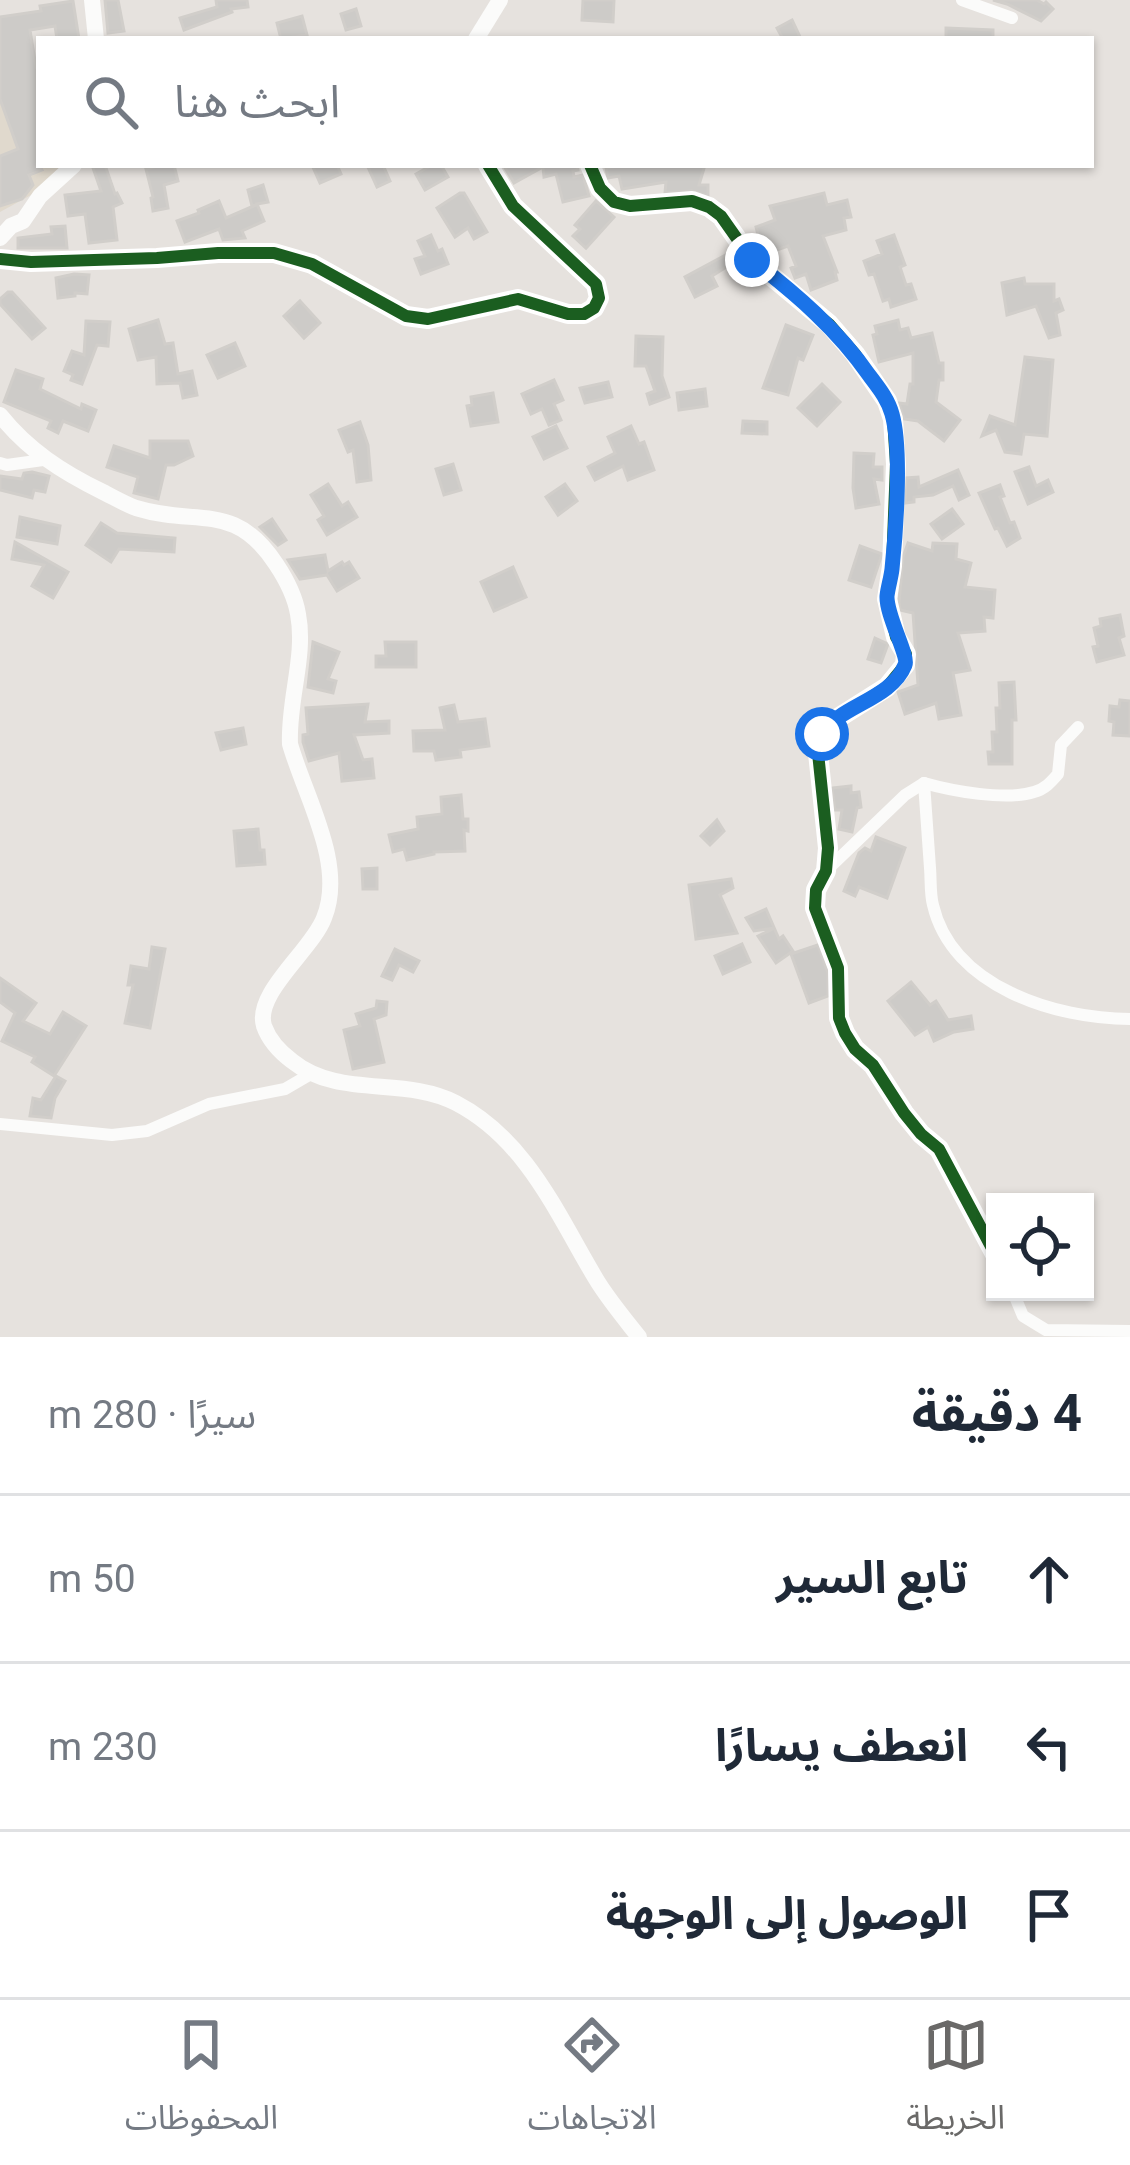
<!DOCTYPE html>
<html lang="ar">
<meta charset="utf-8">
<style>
:root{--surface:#fff;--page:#f2f2f3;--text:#1f2937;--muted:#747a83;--line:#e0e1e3;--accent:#6a6968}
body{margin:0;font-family:Roboto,"Noto Sans Arabic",sans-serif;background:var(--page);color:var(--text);direction:rtl}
.controls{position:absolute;right:36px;bottom:36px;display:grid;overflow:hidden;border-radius:0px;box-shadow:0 3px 9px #0004}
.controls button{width:108px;height:108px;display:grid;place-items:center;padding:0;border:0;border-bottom:3px solid var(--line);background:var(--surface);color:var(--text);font:60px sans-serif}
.stop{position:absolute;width:36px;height:36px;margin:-27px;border:9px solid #1a73e8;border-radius:50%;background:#fff}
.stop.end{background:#1a73e8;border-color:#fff;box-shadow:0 3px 12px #0008}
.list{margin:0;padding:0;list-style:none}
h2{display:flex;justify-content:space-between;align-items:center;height:156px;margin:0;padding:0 48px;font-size:51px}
h2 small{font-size:39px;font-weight:400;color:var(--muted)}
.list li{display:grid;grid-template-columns:78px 1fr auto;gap:36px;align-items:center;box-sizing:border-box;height:168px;padding:0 48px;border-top:3px solid var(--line)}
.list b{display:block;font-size:45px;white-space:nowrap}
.list em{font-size:39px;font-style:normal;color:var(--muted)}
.icon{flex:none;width:66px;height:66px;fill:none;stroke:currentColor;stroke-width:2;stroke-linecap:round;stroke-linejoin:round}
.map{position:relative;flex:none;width:1130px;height:1337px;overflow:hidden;direction:ltr}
.search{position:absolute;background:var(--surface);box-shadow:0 3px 9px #0004;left:36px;right:36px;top:36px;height:132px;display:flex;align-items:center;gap:30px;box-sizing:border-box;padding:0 42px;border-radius:0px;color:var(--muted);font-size:45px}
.sheet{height:660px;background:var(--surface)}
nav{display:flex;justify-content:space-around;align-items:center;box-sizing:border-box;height:168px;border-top:3px solid var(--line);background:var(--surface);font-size:33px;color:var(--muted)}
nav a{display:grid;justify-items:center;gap:6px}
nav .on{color:var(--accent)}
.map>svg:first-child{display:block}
.education{fill:#e0d9cd}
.building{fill:#cdcbc8;stroke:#d1ceca;stroke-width:3}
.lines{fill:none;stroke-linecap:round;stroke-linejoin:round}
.street{stroke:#fbfbfa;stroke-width:12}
.secondary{stroke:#fbfbfa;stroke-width:16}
.cycleway-casing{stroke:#fff;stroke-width:20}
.cycleway{stroke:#1b5e20;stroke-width:12}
.route{stroke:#1a73e8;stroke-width:15}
</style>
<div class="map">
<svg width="1130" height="1337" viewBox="0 0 1130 1337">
<rect width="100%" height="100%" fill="#e6e2de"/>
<polygon class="education" points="0,73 39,165 63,165 42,189 0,212"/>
<g class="building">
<polygon points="105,0 118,0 124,31 108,33"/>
<polygon points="216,0 247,0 248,7 231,9 232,12 184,30 180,18 217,7"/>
<polygon points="583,0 614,0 613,22 582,20"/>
<polygon points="993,0 1037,0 1044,4 1046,2 1053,9 1041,21 1007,4"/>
<polygon points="73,1 79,39 57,39 55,26 30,30 36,67 39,66 39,165 42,170 29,175 33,185 22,199 0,206 0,156 18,149 0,99 0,17 41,11 40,6"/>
<polygon points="356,9 361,26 346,30 341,14"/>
<polygon points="302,16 307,35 281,39 277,23"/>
<polygon points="792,20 801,39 783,39 777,28"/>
<polygon points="946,28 993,30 993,39 946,39"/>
<polygon points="92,165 105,165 115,194 117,193 122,203 113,207 117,240 89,243 85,214 68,216 65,195 101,191"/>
<polygon points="161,165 174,165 178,181 164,185 168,208 153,211 151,198 153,197 146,169"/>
<polygon points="312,165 337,165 341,174 320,183"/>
<polygon points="367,165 383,165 390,181 377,187"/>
<polygon points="432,165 441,165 448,177 425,190 416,174"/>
<polygon points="506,165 577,165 578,170 573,171 574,177 583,175 589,196 563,202 556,174 544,177 543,167 514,183 504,166"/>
<polygon points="624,165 705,165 699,185 708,185 708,196 692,191 665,193 666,182 622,189 619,176 608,178 606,168"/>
<polygon points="263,185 268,202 257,204 264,221 242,231 245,238 223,240 219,229 185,242 177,221 199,213 198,210 219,201 226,218 256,205 252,206 248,190"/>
<polygon points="460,193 464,193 487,232 474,239 468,228 455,237 437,208"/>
<polygon points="824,193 827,205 847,200 851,217 844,218 846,230 823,236 837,272 835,272 837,280 811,290 806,274 795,278 791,268 796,266 788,246 763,255 756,227 775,220 770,206"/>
<polygon points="596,201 614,217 586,248 573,236 580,229 575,225"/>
<polygon points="65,226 67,248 18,248 18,238 52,234 51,227"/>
<polygon points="431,235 438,251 442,249 448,264 421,274 415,259 425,256 418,241"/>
<polygon points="894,235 905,265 900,267 906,285 911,284 916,299 891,307 889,299 883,301 874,274 869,275 864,261 882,254 877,241"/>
<polygon points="733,251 739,259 712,276 717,286 695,297 685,277"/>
<polygon points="74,274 89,275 87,294 75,293 75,296 58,298 56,278"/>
<polygon points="1024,278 1025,284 1054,284 1054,301 1059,299 1063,310 1056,313 1060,335 1049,338 1036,306 1007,315 1002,283"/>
<polygon points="8,292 12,292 45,328 32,339 0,304 0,299"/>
<polygon points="300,301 320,323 304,338 284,316"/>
<polygon points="158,320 165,344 173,343 178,374 192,371 197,395 183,398 180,383 157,384 156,357 138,360 129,329"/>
<polygon points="898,320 900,330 908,328 911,338 932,333 939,363 943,363 943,380 939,380 936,402 960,420 944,441 918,421 904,419 899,403 907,404 910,384 913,384 913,353 879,362 873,335 877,334 875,326"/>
<polygon points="86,321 110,322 108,346 97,345 82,384 71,380 73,375 64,371 72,351 84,355"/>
<polygon points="786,325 813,335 803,360 798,358 788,395 763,388"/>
<polygon points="636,336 663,337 662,376 669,397 650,404 647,394 655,391 646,366 635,366"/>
<polygon points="235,343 245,366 218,378 207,355"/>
<polygon points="1025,357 1053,360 1047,436 1024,434 1021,454 1005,452 996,430 982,436 990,416 1015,425"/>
<polygon points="16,370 43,379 40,389 81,409 82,404 96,410 88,431 63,421 58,433 48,428 51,421 4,402"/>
<polygon points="554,380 563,400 554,404 561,420 549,425 542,409 531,414 522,394"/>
<polygon points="608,382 612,397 585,403 580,388"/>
<polygon points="822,384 840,402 817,426 798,408"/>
<polygon points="705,389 707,406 679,410 677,393"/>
<polygon points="493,393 498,422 471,426 467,406 472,405 471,397"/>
<polygon points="743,421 767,422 767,434 742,433"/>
<polygon points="360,422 368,445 371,480 357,482 353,450 348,452 339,430"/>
<polygon points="556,426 567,448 544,459 533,437"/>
<polygon points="631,426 639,444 644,442 654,470 628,480 623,466 595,480 588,467 615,453 608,437"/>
<polygon points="150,441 188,441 193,456 174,465 166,465 158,499 134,493 138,477 107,467 114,446 150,458"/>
<polygon points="854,453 874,454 873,467 882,467 882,480 874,479 879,504 856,508 853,488"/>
<polygon points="453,464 461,490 444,495 436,469"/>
<polygon points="1029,467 1036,486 1048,480 1053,492 1028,504 1015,472"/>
<polygon points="958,470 969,495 959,500 953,486 933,495 914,497 914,502 905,503 906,478 918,477 919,487"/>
<polygon points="32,472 49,476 45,492 34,490 32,498 0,490 0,476 22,479 24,473"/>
<polygon points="328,484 342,506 348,502 357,517 327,535 318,520 324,516 311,495"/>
<polygon points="565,484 577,501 558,515 546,497"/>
<polygon points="1000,485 1004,496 1000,497 1010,523 1014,522 1020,538 1007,546 998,528 995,529 979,493"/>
<polygon points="952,509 963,524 942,539 931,524"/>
<polygon points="20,517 60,526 57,544 17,537"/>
<polygon points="272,519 286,540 278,545 260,527"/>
<polygon points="101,523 117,533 175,538 174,552 119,549 111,562 86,545"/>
<polygon points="15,542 68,572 53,598 32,586 44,565 12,559"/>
<polygon points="908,543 932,551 933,543 957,544 956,559 971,563 965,587 995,590 993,618 984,617 985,631 958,633 970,670 953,673 961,715 939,719 936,703 905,714 898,692 918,685 913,613 900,610 899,602 903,557"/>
<polygon points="860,546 882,554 871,587 849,580"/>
<polygon points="325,555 328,571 342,562 344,565 349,562 359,578 337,591 327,575 300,579 288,560"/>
<polygon points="513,567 526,597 494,611 481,582"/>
<polygon points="1120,615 1124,636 1119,638 1124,655 1097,662 1093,647 1098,646 1094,628 1101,626 1100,619"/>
<polygon points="875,638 888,644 881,663 868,659"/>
<polygon points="313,642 339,652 328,679 336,681 333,693 308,687"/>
<polygon points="385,642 416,642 416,667 376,667 376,656 386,656"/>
<polygon points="1014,682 1016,720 1012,720 1012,764 989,764 988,752 993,752 992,732 997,732 996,708 1000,708 999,683"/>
<polygon points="1120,700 1130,701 1130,736 1113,735 1114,722 1109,721 1110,706 1119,707"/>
<polygon points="368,704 365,722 389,721 389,733 354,735 363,760 372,759 374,778 342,781 339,753 309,761 303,742 303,735 308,734 306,708"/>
<polygon points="454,705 458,722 485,719 489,746 460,750 461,757 436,760 434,751 414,751 413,731 445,730 440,708"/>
<polygon points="243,728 246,744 221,750 216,733"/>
<polygon points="851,786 851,793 859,792 861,807 857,808 852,832 839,829 842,810 835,810 832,788"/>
<polygon points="461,795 463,819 468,819 468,831 464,830 465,851 434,852 434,854 407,860 404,849 393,852 389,835 418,829 417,817 442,814 441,797"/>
<polygon points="717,820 724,831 710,845 701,836"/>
<polygon points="258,829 260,850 264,850 265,864 237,866 234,831"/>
<polygon points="876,837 905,848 887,898 859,887 855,896 844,891 859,853 865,848 871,851"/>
<polygon points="377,868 377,889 363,889 362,869"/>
<polygon points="731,879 733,888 720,895 737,933 696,939 689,885"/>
<polygon points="766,909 779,939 783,936 793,951 776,963 758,936 775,928 754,931 746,918"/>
<polygon points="742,944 750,962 723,974 715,956"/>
<polygon points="818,945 828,973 828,996 809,1003 791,954"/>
<polygon points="152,947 165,949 150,1028 125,1023 133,985 128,985 131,966 149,969"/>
<polygon points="395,949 419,961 413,972 399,965 392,980 382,976"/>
<polygon points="0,978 36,1003 23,1021 50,1034 63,1012 86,1026 54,1076 32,1062 35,1057 2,1041 15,1013 0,1002"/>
<polygon points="911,982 930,1005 936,1001 948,1020 971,1016 973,1029 954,1032 934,1041 928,1027 915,1035 888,1001"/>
<polygon points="377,1001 387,1002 386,1015 374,1019 384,1062 353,1069 344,1030 360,1026 356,1014 376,1008"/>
<polygon points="56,1076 65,1081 55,1098 51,1118 30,1116 33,1098 41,1100"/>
</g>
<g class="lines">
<g class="street">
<polyline points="962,0 1012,18"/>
<polyline points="590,165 600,188 614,202 630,206 692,201 709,207 721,216 752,260 829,324 855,354 887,401 893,419 896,464 892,566 887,599 896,637 906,654 905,665 887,687 838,718 825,728 822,734 818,753 828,848 826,871 816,890 815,908 838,968 839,1018 845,1033 855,1049 873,1065 904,1113 921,1134 939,1149 995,1254"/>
<polyline points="0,463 7,465 43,460"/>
<path d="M924 783C926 811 928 839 930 868 931 880 930 894 933 905 952 987 1056 1019 1130 1019"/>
<path d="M827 870 905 795 924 783C952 791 1006 801 1034 792 1045 789 1051 782 1058 774L1061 745 1078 727"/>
<polyline points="0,1124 112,1135 147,1131 209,1104 285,1089 309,1075"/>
<polyline points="1013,1292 1023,1316 1046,1330 1130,1331"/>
</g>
<g class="secondary">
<polyline points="92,0 96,39"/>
<polyline points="476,39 500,0"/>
<polyline points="0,238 11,226 23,221 40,196 74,165"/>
<polyline points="0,259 31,262 157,258 218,253 274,253 312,264 406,316 428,319 518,299 568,314 584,314 594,308 599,298 596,284 513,206 488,165"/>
<path d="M0 415C28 450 62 472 103 492 113 497 125 504 136 508 197 527 234 500 276 564 286 579 295 596 298 614 306 656 288 700 290 744 305 797 346 864 324 918 312 950 254 993 264 1026 269 1040 280 1052 292 1061 339 1099 404 1076 456 1103 527 1140 557 1214 596 1279 608 1299 624 1318 639 1337"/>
</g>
<defs>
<g id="cycleway">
<polyline points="590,165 600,188 614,202 630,206 692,201 709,207 721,216 752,260 829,324 855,354 887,401 893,419 896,464 892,566 887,599 896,637 906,654 905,665 887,687 838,718 825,728 822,734 818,753 828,848 826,871 816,890 815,908 838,968 839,1018 845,1033 855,1049 873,1065 904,1113 921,1134 939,1149 995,1254"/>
<polyline points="0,259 31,262 157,258 218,253 274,253 312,264 406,316 428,319 518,299 568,314 584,314 594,308 599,298 596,284 513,206 488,165"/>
</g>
</defs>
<use href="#cycleway" class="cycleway-casing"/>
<use href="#cycleway" class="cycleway"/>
</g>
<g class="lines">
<path class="route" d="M752 260C796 294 837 329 869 375 878 387 888 399 892 414 902 449 896 531 892 569 891 578 888 587 887 596 886 615 909 656 905 665 891 700 840 705 822 734"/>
</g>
</svg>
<div class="controls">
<button><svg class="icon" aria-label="locate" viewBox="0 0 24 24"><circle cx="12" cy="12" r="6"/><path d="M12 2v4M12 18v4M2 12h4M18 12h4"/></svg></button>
</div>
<div class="stop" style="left:822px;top:734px"></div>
<div class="stop end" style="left:752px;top:260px"></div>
<div class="search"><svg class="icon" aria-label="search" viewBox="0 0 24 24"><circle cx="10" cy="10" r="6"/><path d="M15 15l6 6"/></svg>ابحث هنا</div>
</div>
<section class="sheet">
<h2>4 دقيقة<small>سيرًا · 280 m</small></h2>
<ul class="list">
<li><svg class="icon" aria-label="ahead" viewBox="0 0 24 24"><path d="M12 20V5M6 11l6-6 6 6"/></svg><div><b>تابع السير</b></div><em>50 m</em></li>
<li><svg class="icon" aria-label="left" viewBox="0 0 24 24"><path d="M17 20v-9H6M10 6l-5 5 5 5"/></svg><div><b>انعطف يسارًا</b></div><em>230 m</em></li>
<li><svg class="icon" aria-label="arrive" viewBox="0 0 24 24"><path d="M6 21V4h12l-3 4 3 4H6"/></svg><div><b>الوصول إلى الوجهة</b></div></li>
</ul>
</section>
<nav>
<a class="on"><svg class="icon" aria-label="map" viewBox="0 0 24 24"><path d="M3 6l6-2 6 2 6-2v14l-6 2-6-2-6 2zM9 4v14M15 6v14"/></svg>الخريطة</a>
<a><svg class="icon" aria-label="directions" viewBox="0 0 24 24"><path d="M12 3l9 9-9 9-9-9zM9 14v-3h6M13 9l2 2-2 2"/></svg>الاتجاهات</a>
<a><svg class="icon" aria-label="saved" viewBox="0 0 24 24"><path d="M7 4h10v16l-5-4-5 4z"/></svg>المحفوظات</a>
</nav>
